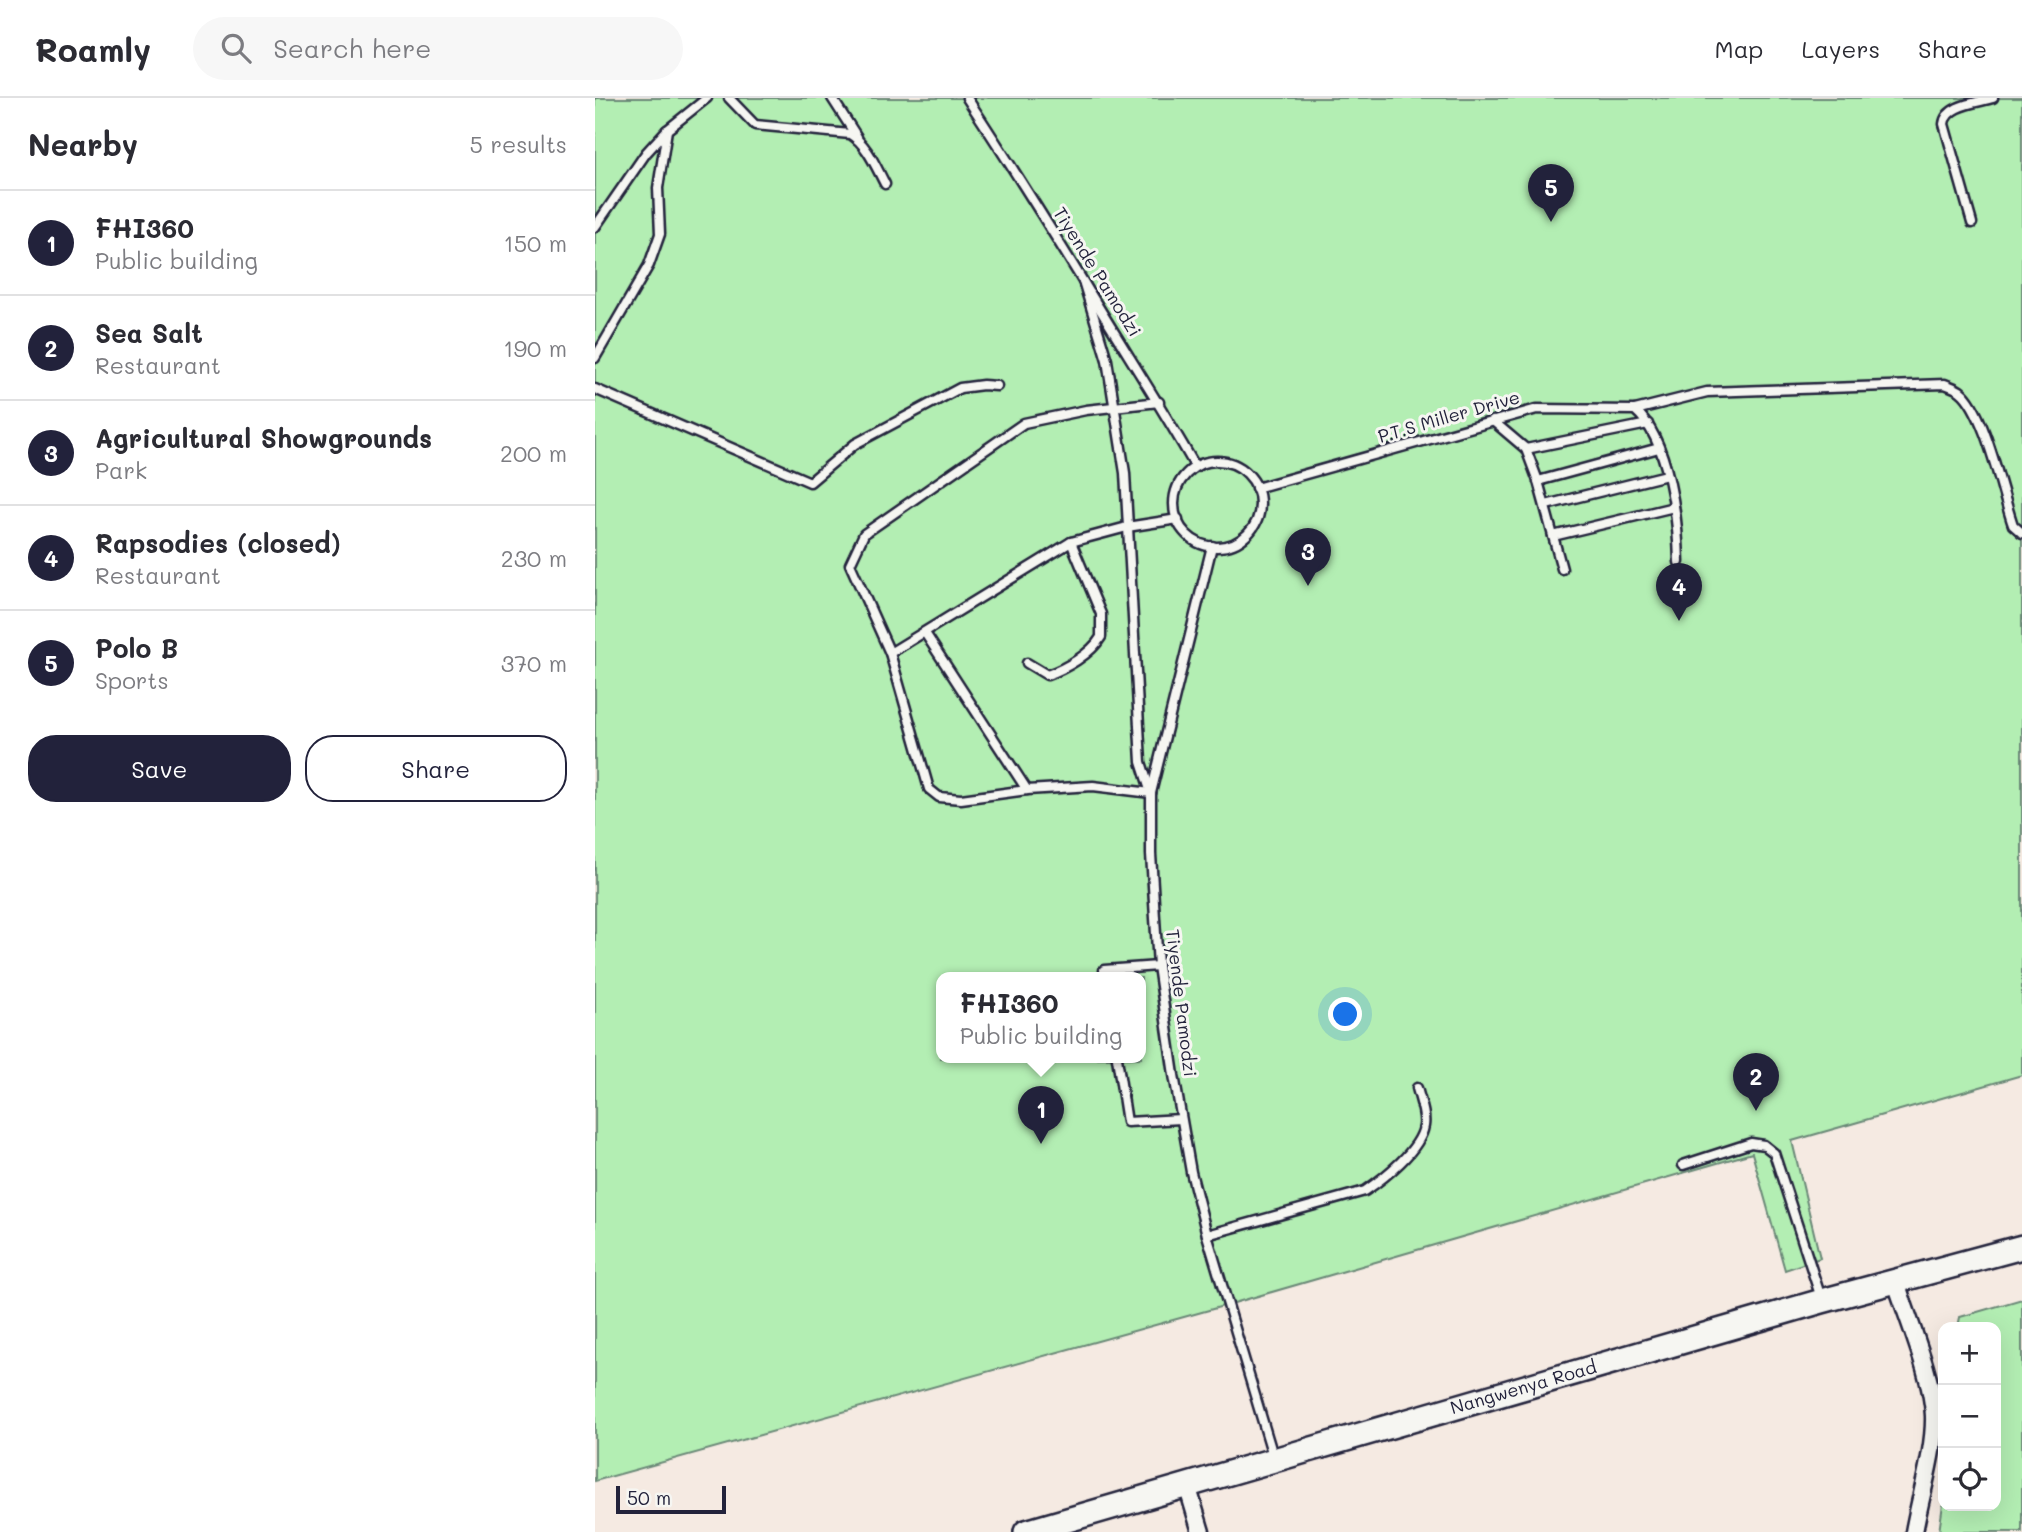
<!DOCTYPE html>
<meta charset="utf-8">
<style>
:root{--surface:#fff;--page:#f7f7f7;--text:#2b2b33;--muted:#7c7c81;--line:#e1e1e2;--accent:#22223b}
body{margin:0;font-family:Mali,sans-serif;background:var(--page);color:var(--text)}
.controls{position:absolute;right:21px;bottom:21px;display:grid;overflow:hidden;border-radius:14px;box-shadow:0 7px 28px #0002}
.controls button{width:63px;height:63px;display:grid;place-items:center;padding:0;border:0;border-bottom:2px solid var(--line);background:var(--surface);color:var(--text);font:35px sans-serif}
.scale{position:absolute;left:21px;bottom:18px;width:110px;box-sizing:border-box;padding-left:7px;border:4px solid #22223b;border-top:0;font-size:19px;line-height:24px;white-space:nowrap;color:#22223b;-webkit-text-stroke:5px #f6f6f2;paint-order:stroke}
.you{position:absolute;left:751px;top:917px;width:24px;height:24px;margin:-18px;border:5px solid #fff;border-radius:50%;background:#1a73e8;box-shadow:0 0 0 10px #1a73e833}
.badge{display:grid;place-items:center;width:46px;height:46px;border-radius:50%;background:var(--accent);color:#fff;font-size:23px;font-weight:700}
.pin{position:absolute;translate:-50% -58px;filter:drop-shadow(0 2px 4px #0008)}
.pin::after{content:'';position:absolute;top:37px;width:24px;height:21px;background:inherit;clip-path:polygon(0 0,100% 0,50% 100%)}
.popup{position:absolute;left:341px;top:874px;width:210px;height:91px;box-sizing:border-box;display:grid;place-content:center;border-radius:14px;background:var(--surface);filter:drop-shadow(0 2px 5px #0005);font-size:23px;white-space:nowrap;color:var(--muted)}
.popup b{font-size:26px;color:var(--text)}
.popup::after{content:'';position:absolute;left:50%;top:100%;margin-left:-14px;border:14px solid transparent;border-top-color:var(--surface)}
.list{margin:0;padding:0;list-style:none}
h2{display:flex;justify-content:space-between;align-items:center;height:91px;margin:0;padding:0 28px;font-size:30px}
h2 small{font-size:23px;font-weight:400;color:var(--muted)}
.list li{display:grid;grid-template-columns:46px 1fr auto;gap:21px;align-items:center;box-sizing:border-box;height:105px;padding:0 28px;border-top:2px solid var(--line)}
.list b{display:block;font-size:26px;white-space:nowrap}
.list p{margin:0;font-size:23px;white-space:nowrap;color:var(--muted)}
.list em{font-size:23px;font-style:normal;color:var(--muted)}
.actions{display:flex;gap:14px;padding:21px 28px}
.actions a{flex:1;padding:16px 0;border:2px solid var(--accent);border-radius:28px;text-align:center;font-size:24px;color:var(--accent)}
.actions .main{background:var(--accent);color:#fff}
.icon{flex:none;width:38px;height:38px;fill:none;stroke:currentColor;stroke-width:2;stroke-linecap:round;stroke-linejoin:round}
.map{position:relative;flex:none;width:1427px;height:1434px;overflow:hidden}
header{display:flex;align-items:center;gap:42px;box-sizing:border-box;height:98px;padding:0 35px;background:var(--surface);border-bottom:2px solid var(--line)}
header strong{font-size:33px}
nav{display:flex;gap:38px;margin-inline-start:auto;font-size:24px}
.search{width:490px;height:63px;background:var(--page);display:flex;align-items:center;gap:18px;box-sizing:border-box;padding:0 24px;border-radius:38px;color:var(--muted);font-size:26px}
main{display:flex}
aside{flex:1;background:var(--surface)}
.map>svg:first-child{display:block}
.green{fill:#b3eeb3;stroke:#6a8877;stroke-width:2;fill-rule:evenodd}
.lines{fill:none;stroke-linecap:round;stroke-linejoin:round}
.service-casing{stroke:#22223b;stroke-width:13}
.minor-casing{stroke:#22223b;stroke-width:21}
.secondary-casing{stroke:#22223b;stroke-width:28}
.service{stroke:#f6f6f2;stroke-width:8}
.minor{stroke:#f6f6f2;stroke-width:16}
.secondary{stroke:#f6f6f2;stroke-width:23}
.labels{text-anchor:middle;stroke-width:6;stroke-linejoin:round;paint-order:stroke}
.street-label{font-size:18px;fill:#22223b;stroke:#f6f6f2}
</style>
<header>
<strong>Roamly</strong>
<div class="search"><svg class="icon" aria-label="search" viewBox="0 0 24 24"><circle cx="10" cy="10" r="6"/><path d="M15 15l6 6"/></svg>Search here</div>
<nav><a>Map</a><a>Layers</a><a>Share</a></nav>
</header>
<main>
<aside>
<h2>Nearby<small>5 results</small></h2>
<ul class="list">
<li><span class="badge">1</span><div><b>FHI360</b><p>Public building</p></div><em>150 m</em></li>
<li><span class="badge">2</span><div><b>Sea Salt</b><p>Restaurant</p></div><em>190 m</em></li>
<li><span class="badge">3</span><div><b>Agricultural Showgrounds</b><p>Park</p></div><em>200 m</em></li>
<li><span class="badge">4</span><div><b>Rapsodies (closed)</b><p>Restaurant</p></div><em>230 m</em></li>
<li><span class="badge">5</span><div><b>Polo B</b><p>Sports</p></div><em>370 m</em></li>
</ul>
<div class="actions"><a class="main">Save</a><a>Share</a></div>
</aside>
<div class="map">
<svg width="1427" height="1434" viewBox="0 0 1427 1434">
<rect width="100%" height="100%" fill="#f5eae2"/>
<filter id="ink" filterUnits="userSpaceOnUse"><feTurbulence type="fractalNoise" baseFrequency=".0143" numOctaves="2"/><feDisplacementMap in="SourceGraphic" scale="14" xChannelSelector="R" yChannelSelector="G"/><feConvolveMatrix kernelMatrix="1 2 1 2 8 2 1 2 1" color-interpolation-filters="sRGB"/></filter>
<g filter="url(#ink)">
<g class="green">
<path d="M0 0H1427V977L1197 1043 1225 1160 1190 1172 1157 1055 632 1207 0 1383ZM346 880H546V960H346Z"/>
<polygon points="1427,1201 1427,1434 1344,1434 1348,1406 1401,1408 1401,1229 1363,1229 1365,1219"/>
</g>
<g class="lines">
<defs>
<g id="service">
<path d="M134 0 160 27 255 36C272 46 281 69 290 86"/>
<polyline points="237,0 262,39"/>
<path d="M372 0C412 61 451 123 489 185 526 247 565 306 600 368"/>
<path d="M1377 125 1349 26C1351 7 1381 5 1398 0"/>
<polyline points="0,129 51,55 72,32 112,0"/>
<polyline points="489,186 512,262 530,375 546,664 556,695"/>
<polyline points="0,260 54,167 65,136 63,90 72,32"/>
<polyline points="0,291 215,384 260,346 365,290 388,287 402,288"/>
<path d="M1040 312 1112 294 1350 286C1354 288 1361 290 1365 293 1390 312 1407 396 1418 427L1427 435"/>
<polyline points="898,323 931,351 943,383 967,471"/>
<polyline points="931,351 1053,326"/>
<circle cx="622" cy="406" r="43"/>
<polyline points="943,383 1064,350"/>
<path d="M661 390 942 311 1040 312C1074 341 1083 422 1084 464"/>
<polyline points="951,407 1072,377"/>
<polyline points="958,438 1079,409"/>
<polyline points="617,448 556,695 556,756 563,868 579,977 596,1074 612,1137 679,1361"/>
<polyline points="330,535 432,692"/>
<polyline points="295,555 476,444 532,429 583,421"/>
<path d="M432 565 452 577C470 571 496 556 506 539V516L476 444"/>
<polyline points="556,695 498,688 432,692 366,701 344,699 334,691 295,555 255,466 269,436 429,325 491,312 564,304"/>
<polyline points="510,880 509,872 563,868"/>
<polyline points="522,960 532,1024 586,1021"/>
<polyline points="1088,1067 1156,1045 1169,1047 1179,1055 1226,1200"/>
<path d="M612 1137 770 1093C789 1080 825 1052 829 1028 831 1017 825 1002 822 990"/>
</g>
<g id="minor">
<path d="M1301 1184C1313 1222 1338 1280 1339 1318 1340 1352 1325 1399 1319 1434"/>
<polyline points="592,1387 606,1434"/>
</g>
<g id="secondary">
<path id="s1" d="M431 1434 1227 1203 1427 1149"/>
</g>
</defs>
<use href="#service" class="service-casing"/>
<use href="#minor" class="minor-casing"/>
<use href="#secondary" class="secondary-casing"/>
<use href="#service" class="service"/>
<use href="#minor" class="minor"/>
<use href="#secondary" class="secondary"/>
</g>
</g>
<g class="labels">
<g class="street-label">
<text transform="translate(502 174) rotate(58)" y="6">Tiyende Pamodzi</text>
<text transform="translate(854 319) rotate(-16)" y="6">P.T.S Miller Drive</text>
<text transform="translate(586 905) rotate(83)" y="6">Tiyende Pamodzi</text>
<text dy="6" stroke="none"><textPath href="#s1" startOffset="518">Nangwenya Road</textPath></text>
</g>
</g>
</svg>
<div class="controls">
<button>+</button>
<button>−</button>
<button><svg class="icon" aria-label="locate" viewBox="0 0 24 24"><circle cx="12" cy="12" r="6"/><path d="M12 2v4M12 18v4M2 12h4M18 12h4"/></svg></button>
</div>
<div class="scale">50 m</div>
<div class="you"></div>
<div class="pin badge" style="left:446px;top:1046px">1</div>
<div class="popup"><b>FHI360</b>Public building</div>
<div class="pin badge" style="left:1161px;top:1013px">2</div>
<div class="pin badge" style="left:713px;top:488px">3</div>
<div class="pin badge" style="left:1084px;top:523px">4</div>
<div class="pin badge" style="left:956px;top:124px">5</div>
</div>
</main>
